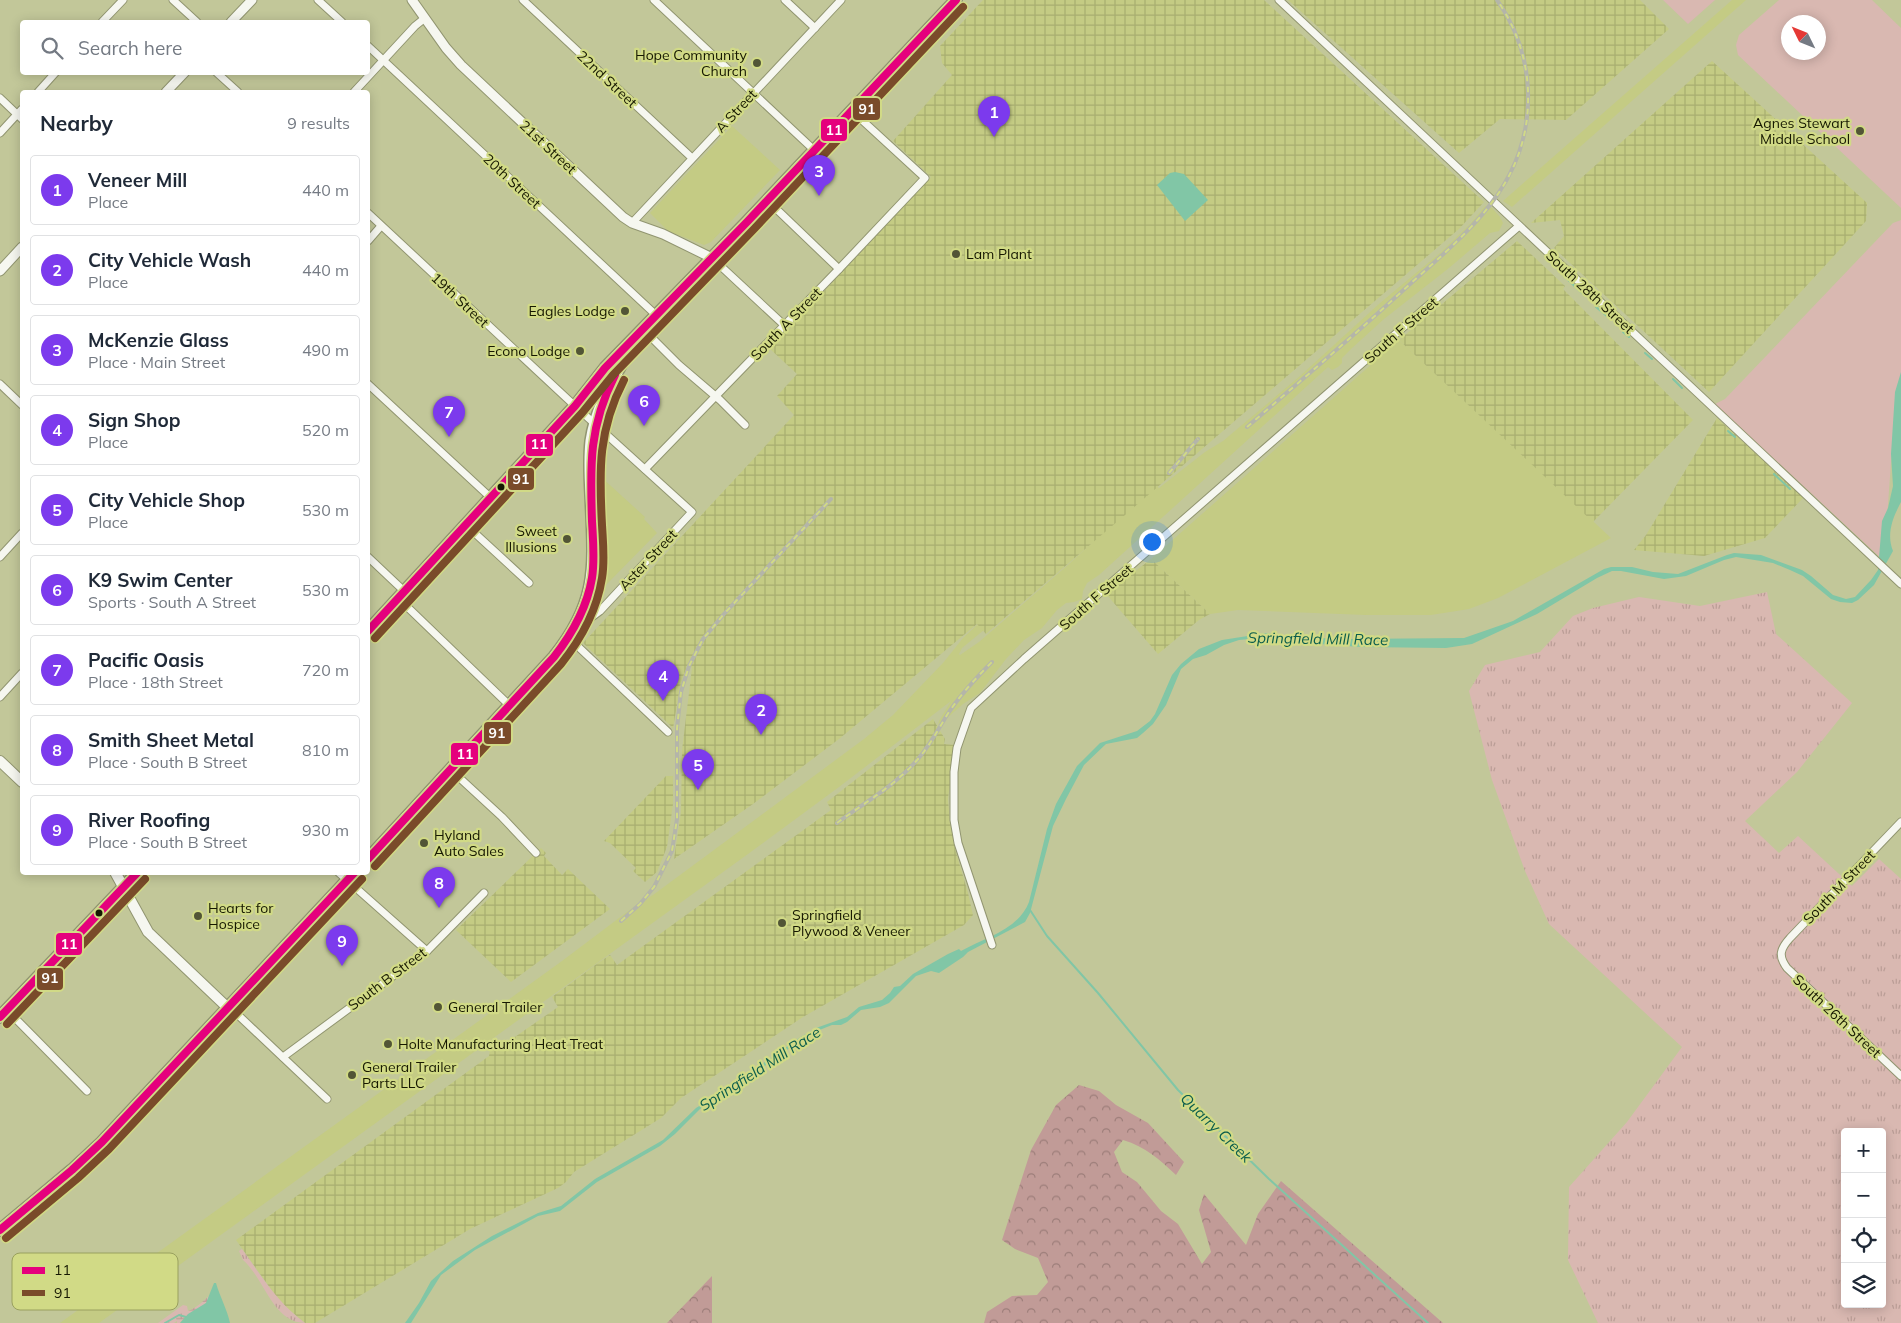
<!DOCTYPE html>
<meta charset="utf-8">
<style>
:root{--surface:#fff;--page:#f2f2f3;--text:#1f2937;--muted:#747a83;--line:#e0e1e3;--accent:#7c3aed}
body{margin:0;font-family:Mulish,sans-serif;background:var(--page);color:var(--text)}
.controls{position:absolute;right:15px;bottom:15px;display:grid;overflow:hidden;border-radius:5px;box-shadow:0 2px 12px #0003}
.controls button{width:45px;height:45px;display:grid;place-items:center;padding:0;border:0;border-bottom:1px solid var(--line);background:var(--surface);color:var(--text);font:25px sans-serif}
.compass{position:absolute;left:1781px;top:15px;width:45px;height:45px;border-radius:50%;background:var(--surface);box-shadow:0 2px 12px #0003;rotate:313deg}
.you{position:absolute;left:1151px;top:541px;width:18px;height:18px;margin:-12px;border:4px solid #fff;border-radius:50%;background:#1a73e8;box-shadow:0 0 0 8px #1a73e833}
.badge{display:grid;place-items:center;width:32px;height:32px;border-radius:50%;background:var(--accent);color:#fff;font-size:16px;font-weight:700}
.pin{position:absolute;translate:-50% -41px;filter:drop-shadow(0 1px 2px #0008)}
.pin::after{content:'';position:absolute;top:26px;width:18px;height:15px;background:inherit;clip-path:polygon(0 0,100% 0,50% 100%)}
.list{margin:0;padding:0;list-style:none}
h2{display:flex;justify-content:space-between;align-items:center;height:65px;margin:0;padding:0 20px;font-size:21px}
h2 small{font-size:16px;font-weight:400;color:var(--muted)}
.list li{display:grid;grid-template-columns:32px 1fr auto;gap:15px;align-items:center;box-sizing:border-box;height:70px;margin:0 10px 10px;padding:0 10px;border:1px solid var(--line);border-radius:5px}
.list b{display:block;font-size:19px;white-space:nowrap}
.list p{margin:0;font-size:16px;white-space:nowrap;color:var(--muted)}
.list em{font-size:16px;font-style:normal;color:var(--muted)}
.icon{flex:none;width:28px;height:28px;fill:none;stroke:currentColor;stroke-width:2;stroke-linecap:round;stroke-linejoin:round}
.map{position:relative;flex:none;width:1901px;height:1323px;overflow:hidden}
.search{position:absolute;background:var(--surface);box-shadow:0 2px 12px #0003;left:20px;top:20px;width:350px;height:55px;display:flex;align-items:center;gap:12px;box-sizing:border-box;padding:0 18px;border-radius:5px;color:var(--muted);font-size:19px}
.panel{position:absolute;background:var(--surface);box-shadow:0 2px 12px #0003;left:20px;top:90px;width:350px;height:785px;border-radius:5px}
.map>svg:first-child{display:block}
.built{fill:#c4cb84}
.industrial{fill:url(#industrial-grid)}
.grass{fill:url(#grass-tufts);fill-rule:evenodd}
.forest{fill:url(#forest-crowns)}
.wetland{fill:url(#wetland-marsh)}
.green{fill:#d9b8b1;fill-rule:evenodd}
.water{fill:#81c6a6}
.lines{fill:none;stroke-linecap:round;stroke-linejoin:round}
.stream{stroke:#81c6a6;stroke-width:2}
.minor-casing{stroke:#919570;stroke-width:9}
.tertiary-casing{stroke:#919570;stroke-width:11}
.secondary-casing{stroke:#919570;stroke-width:12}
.primary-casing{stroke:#919570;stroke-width:14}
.minor{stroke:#f6f7f0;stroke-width:7}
.tertiary{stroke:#f6f7f0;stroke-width:9}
.secondary{stroke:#f6f7f0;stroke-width:10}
.primary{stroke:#f6f7f0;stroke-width:11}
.rail-casing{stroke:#b4b5a9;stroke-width:4}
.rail{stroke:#d1da86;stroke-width:2;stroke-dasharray:5.5;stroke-linecap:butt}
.bus-1-casing{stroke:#d1da86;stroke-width:11}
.bus-2-casing{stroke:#d1da86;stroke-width:11}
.bus-1{stroke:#e5007d;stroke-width:8}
.bus-2{stroke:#7a4b2a;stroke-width:8}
.poi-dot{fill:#525536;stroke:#d1da86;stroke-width:2}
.bus-dot{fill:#161801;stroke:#d1da86;stroke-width:2}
.labels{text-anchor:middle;stroke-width:4.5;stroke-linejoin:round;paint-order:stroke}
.poi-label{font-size:14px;fill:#161801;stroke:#d1da86;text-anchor:start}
.street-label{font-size:14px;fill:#161801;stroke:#d1da86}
.water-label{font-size:15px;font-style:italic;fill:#0b5d4c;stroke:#d1da86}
.key{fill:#d1da86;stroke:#99a05e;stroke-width:1}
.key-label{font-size:14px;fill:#161801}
.line-badge{stroke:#d1da86;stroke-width:2}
.badge-label{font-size:14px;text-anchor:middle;font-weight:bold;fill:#fff}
</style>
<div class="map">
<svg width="1901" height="1323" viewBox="0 0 1901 1323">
<defs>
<pattern id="industrial-grid" width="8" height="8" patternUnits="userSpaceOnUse" patternTransform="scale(1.25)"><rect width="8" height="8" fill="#c4cb84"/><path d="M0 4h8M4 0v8" fill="none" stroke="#a8ae70"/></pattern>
<pattern id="grass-tufts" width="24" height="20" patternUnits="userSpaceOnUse" patternTransform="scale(1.25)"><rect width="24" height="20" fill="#d9b8b1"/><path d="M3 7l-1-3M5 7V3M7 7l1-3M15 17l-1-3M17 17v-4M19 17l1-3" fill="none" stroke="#ba9d96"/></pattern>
<pattern id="forest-crowns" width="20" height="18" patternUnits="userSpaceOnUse" patternTransform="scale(1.25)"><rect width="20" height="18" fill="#c19b97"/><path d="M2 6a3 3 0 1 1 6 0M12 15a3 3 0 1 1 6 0" fill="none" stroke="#9c7d79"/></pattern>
<pattern id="wetland-marsh" width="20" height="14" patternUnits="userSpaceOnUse" patternTransform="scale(1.25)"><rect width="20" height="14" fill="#d9b8b1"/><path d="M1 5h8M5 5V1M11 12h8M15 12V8" fill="none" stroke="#ba9d96"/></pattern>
</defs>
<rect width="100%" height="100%" fill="#c2c799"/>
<g class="built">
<polygon points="1732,0 1746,0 1512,207 1503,201"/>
<polygon points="732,126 780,170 711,242 704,245 668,231 650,213"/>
<polygon points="1485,206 1492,208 1500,217 1503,223 1499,231 1490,233 1449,268 1384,319 1351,349 1342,358 1342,363 1338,367 1332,370 1328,367 1099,575 1087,583 1083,591 1082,599 1074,602 1066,603 1057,610 1042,628 1024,640 1006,659 980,693 963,704 938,726 939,721 951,701 839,787 748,854 99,1323 60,1323 562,961 635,906 653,895 864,739 893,715 943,663 963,638 978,624 984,630 962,648 959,654 960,655 979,642 1069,564 1155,485 1159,488 1205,452 1223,441 1300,376 1380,303 1440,253 1471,223"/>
<polygon points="1399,340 1611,538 1498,598 1469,609 1431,615 1366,615 1238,610 1210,614 1151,559"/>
<polygon points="600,476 645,517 644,519 657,533 605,586 603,585 603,534"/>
</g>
<g class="industrial">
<polygon points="983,0 1264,0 1484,202 1459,229 986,634 977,624 839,739 753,804 674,859 681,812 682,750 692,668 688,664 681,682 673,728 583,643 794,415 777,396 797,374 770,349 931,177 893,141 952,75 942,63 940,46"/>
<polygon points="1288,0 1640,0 1669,29 1566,120 1500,119 1459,153"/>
<polygon points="1712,61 1867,203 1866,221 1709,392 1554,248 1564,236 1560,220 1531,223"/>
<polygon points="1517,241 1565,286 1563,289 1693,420 1593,522 1399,340"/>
<polygon points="1717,418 1804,497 1765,538 1704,556 1634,550 1646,535"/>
<polygon points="1151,559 1210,614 1199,620 1158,654 1106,594"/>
<polygon points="933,719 945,739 944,744 955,745 948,799 950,823 955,849 968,893 973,915 964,925 803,1017 681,1098 661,1118 574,1172 566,1182 558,1188 470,1229 315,1323 305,1323 280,1302 236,1240 489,1056 490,1050 493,1048 499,1048 558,1007 552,997 598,963 610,955 617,965 831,810 827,802"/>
<polygon points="666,776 673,776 673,804 667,847 657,872 645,882 633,871 636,868 610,843 604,841"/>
<polygon points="541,848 546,853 544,856 562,875 568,869 610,909 511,982 456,930"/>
</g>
<g class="grass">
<path d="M1767 592 1776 634 1852 703 1797 772 1745 821 1779 853 1798 836 1852 886 1879 859 1901 879V1323H1598L1568 1260 1569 1187 1627 1122 1682 1047 1549 924 1525 871 1492 780 1469 691 1485 665 1540 652 1573 616 1593 608 1639 597 1700 606ZM1845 1132H1882V1304H1845Z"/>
<path d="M242 1249C261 1276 278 1303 305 1323 273 1323 264 1278 243 1260L239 1251Z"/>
</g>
<g class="forest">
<path d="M1079 1085 1099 1091 1116 1105 1148 1123 1184 1162 1176 1175C1159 1159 1146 1147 1123 1140L1114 1152 1122 1172 1137 1182 1161 1211 1178 1224 1202 1264 1211 1252 1199 1210 1204 1194 1246 1245 1258 1214 1281 1181 1443 1323H984L987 1312 1012 1296 1037 1295 1048 1282 1038 1258 1015 1249 1002 1240 1031 1150 1056 1105Z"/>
<polygon points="712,1276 712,1323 667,1323"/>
</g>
<path class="wetland" d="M209 1296C208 1308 189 1311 180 1323H177V1321L174 1323H158L183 1305 187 1306 188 1311C198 1307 202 1302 209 1296Z"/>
<g class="green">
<polygon points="1663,0 1715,0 1688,24"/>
<path d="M1779 0H1872L1901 28V208L1738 55 1736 45 1739 35ZM1818 22V52H1788V22Z"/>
<polygon points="1901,220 1901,377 1896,392 1884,561 1715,404 1725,399 1893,223"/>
</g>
<g class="water">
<polygon points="1175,172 1184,174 1208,200 1185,221 1157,185 1170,173"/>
<path d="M1901 372V502C1893 517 1886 534 1893 551L1874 585 1858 600 1852 603 1840 602 1831 599 1803 576 1790 570 1773 563 1736 557 1724 560 1686 576 1664 579 1621 571H1612L1597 578 1537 614 1472 644 1446 648 1361 647 1292 642 1270 637 1239 640 1224 645 1206 655 1193 659 1181 669 1166 705 1153 724 1143 733 1137 738 1106 744 1084 765 1066 799 1053 826 1030 913 1025 922 968 952 963 957 939 973 931 971 916 976 889 1003 880 1007 861 1010 847 1022 841 1025H832L817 1031 795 1044 736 1087 700 1109 675 1134 660 1146 597 1182 560 1211 538 1216 475 1250 441 1275 411 1323H405L419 1303 431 1281 453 1261 492 1236 538 1213 561 1206 595 1179 663 1140 696 1108 722 1092 799 1038 816 1028 847 1017 859 1007 882 1000 890 993 894 987 900 986 913 974 948 954 959 949 961 951C986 937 1018 930 1029 902L1047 829 1056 804 1077 766 1100 743 1137 731 1150 721 1155 714 1172 675 1181 664 1199 649 1222 640 1267 633 1293 637 1347 639 1464 638 1513 621 1604 569 1611 567H1632L1653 572 1678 574 1727 555 1734 553 1761 555 1802 570 1811 576 1833 595 1846 599 1855 597 1871 580 1878 570 1882 521 1888 508 1893 486 1891 454 1895 392Z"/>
<path d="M214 1283H216C220 1297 227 1309 230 1323H180L188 1314 206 1303Z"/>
</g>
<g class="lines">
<g class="stream">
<polyline points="1564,276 1583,294"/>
<polyline points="1596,307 1608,317"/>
<polyline points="1623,332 1629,337"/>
<polyline points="1645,353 1652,359"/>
<polyline points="1673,379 1682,388"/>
<polyline points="1728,431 1735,437"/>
<polyline points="1774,474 1790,489"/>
<polyline points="1030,910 1047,936 1098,993 1178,1090 1269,1179 1428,1323"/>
<polyline points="165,1323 179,1315 186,1317"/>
</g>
<defs>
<g id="minor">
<polyline points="173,0 197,22"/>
<polyline points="318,0 342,22"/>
<polyline points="523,0 692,158"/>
<polyline points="654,0 814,150"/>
<polyline points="785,0 815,28"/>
<polyline points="1279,0 1901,584"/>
<polyline points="102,22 123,0"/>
<polyline points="368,46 657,316"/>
<polyline points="216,72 238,92"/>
<polyline points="38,92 56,72"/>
<polyline points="354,92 415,26 425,18"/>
<polyline points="0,98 22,119"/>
<polyline points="0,133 22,109"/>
<polyline points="767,200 839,269"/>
<polyline points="368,213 575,406 692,512 600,611 589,619 578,621"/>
<polyline points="632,223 841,0"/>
<polyline points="368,241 381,226"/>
<polyline points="712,258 784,325"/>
<polyline points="644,330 679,365 720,400 745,425"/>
<polyline points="0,384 22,405"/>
<polyline points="368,384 491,498"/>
<polyline points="645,469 839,269 925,178 851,110"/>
<polyline points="466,525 529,583"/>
<polyline points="0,557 22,533"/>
<polyline points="368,557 404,591"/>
<polyline points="398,598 509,705"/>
<polyline points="569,638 668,732"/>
<polyline points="0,697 22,673"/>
<polyline points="451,770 502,817 536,853"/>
<path d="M1901 822 1790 938C1780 949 1778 956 1787 968L1901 1076"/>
<polyline points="338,872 427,951"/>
<polyline points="992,945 958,843 954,820 954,772 957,748 971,708 1024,659 1519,226"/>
<polyline points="229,1009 237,1014 327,1099"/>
<polyline points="7,1010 87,1091"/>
<polyline points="283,1057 427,951 484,893"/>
</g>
<g id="tertiary">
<polyline points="412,0 446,48 461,65 623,217 632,223 663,234 712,258"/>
<polyline points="231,22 252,0"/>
<polyline points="166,92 185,72"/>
<polyline points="0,271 22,247"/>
</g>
<g id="secondary">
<polyline points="0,761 22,782"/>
<polyline points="115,872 148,932 229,1009"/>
</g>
<g id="primary">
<polyline points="368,631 575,406 605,368 747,222 956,0"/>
<path d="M368 859 554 657C600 600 594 564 591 495 590 477 589 459 591 441 596 407 613 380 629 350"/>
<polyline points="0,1017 138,872"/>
<polyline points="0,1230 72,1170 102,1142 355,872"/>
</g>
</defs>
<use href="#minor" class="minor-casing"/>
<use href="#tertiary" class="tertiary-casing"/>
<use href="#secondary" class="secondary-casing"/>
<use href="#primary" class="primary-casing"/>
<use href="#minor" class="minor"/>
<use href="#tertiary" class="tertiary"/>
<use href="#secondary" class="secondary"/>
<use href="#primary" class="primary"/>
<defs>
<g id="rail">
<path d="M1247 427C1298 383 1349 340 1398 295 1462 236 1531 188 1528 92 1527 59 1516 27 1497 0"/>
<polyline points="1169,473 1198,439"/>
<path d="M837 823C864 803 896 785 918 759 930 745 938 730 947 715 960 695 975 679 992 662"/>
<polyline points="621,921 640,904 654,887 672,851 677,819 677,728 681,692 689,666 703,639 724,614 831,499"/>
</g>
</defs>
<use href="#rail" class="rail-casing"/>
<use href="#rail" class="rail"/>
<defs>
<g id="bus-1">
<polyline points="368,631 575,406 605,368 747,222 956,0"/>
<path d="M368 859 554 657C572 634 587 608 592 578 595 559 593 540 592 521 590 465 589 426 615 375"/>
<polyline points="0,1017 138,872"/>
<polyline points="0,1230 72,1170 102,1142 355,872"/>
</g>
<g id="bus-2">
<polyline points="375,638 582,413 613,375 754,229 963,7"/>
<path d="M375 866 561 664C581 639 597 610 602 578 605 561 603 543 602 525 599 470 598 430 624 380"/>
<polyline points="7,1024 145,879"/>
<polyline points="6,1238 78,1178 109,1149 362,879"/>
</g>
</defs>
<use href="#bus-1" class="bus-1-casing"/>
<use href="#bus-2" class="bus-2-casing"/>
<use href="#bus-1" class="bus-1"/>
<use href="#bus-2" class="bus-2"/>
</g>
<g class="poi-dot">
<circle cx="757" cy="63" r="5"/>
<circle cx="1860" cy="131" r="5"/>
<circle cx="956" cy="254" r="5"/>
<circle cx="625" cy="311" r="5"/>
<circle cx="580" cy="351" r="5"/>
<circle cx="567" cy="539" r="5"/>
<circle cx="424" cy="843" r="5"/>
<circle cx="198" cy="916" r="5"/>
<circle cx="782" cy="923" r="5"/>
<circle cx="438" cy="1007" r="5"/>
<circle cx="388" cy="1044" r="5"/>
<circle cx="352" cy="1075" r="5"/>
</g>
<g class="bus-dot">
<circle cx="501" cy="487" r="4.5"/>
<circle cx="99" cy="913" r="4.5"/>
</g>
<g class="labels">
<g class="poi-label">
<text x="747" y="60" text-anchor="end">Hope Community<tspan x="747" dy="16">Church</tspan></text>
<text x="1850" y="128" text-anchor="end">Agnes Stewart<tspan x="1850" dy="16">Middle School</tspan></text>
<text x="966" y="259">Lam Plant</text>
<text x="615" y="316" text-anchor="end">Eagles Lodge</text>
<text x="570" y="356" text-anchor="end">Econo Lodge</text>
<text x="557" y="536" text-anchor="end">Sweet<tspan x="557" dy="16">Illusions</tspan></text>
<text x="434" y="840">Hyland<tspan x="434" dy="16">Auto Sales</tspan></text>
<text x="208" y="913">Hearts for<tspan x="208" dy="16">Hospice</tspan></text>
<text x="792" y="920">Springfield<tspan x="792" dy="16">Plywood &amp; Veneer</tspan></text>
<text x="448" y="1012">General Trailer</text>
<text x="398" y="1049">Holte Manufacturing Heat Treat</text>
<text x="362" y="1072">General Trailer<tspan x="362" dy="16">Parts LLC</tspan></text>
</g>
<g class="street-label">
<text transform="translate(607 79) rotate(43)" y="5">22nd Street</text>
<text transform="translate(736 111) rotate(-47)" y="5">A Street</text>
<text transform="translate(548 147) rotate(43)" y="5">21st Street</text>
<text transform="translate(512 181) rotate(43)" y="5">20th Street</text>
<text transform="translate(1590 292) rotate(43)" y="5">South 28th Street</text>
<text transform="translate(460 300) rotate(43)" y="5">19th Street</text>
<text transform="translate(786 324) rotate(-46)" y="5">South A Street</text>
<text transform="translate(1401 330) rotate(-41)" y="5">South F Street</text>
<text transform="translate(648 560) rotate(-47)" y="5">Aster Street</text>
<text transform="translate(1096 597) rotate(-41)" y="5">South F Street</text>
<text transform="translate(1839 887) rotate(-46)" y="5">South M Street</text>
<text transform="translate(387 979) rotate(-37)" y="5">South B Street</text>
<text transform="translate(1837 1016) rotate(43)" y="5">South 26th Street</text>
</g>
<g class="water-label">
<text transform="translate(1318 639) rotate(1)" y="5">Springfield Mill Race</text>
<text transform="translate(760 1069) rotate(-33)" y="5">Springfield Mill Race</text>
<text transform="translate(1216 1128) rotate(44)" y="5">Quarry Creek</text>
</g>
</g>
<rect x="12" y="1253" width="166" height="57" rx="8" class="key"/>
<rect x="22" y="1267" width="23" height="7" fill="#e5007d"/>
<rect x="22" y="1290" width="23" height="6" fill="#7a4b2a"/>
<g class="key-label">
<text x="54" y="1275">11</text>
<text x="54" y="1298">91</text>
</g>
<g class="line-badge">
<rect x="852" y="97" width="29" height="24" rx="5" fill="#7a4b2a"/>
<rect x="820" y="118" width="28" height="24" rx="5" fill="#e5007d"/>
<rect x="525" y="433" width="29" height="24" rx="5" fill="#e5007d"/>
<rect x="507" y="467" width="28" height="24" rx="5" fill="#7a4b2a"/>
<rect x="483" y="721" width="29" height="24" rx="5" fill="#7a4b2a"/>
<rect x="450" y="742" width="29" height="24" rx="5" fill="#e5007d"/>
<rect x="55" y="932" width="28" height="24" rx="5" fill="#e5007d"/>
<rect x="36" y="967" width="28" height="24" rx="5" fill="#7a4b2a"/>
</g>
<g class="badge-label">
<text x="867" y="114">91</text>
<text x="834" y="135">11</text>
<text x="539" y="449">11</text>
<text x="521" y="484">91</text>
<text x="497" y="738">91</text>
<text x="465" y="759">11</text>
<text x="69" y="949">11</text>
<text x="50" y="983">91</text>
</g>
</svg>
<div class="controls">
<button>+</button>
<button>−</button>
<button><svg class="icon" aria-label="locate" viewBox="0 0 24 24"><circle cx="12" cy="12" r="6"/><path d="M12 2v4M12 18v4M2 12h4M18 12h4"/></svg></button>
<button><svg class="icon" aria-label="layers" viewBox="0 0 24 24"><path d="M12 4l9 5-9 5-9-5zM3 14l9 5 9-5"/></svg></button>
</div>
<svg class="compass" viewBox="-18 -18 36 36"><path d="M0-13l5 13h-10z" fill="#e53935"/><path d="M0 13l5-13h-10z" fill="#747a83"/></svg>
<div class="you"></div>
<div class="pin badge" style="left:994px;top:137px">1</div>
<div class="pin badge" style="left:761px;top:735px">2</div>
<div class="pin badge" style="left:819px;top:196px">3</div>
<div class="pin badge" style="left:663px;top:701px">4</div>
<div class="pin badge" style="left:698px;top:790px">5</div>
<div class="pin badge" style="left:644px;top:426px">6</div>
<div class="pin badge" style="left:449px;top:437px">7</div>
<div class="pin badge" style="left:439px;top:908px">8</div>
<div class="pin badge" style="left:342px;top:966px">9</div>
<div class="search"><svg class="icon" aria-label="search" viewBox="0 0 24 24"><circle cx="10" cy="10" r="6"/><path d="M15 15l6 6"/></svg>Search here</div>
<section class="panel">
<h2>Nearby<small>9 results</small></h2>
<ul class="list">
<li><span class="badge">1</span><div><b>Veneer Mill</b><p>Place</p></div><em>440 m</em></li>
<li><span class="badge">2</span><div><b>City Vehicle Wash</b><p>Place</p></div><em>440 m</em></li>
<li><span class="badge">3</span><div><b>McKenzie Glass</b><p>Place · Main Street</p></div><em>490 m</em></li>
<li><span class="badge">4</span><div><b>Sign Shop</b><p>Place</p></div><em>520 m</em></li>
<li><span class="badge">5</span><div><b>City Vehicle Shop</b><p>Place</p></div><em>530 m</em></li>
<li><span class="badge">6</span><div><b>K9 Swim Center</b><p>Sports · South A Street</p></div><em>530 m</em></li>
<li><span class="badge">7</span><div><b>Pacific Oasis</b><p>Place · 18th Street</p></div><em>720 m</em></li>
<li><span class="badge">8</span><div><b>Smith Sheet Metal</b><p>Place · South B Street</p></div><em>810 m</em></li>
<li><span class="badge">9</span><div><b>River Roofing</b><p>Place · South B Street</p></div><em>930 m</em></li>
</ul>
</section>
</div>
